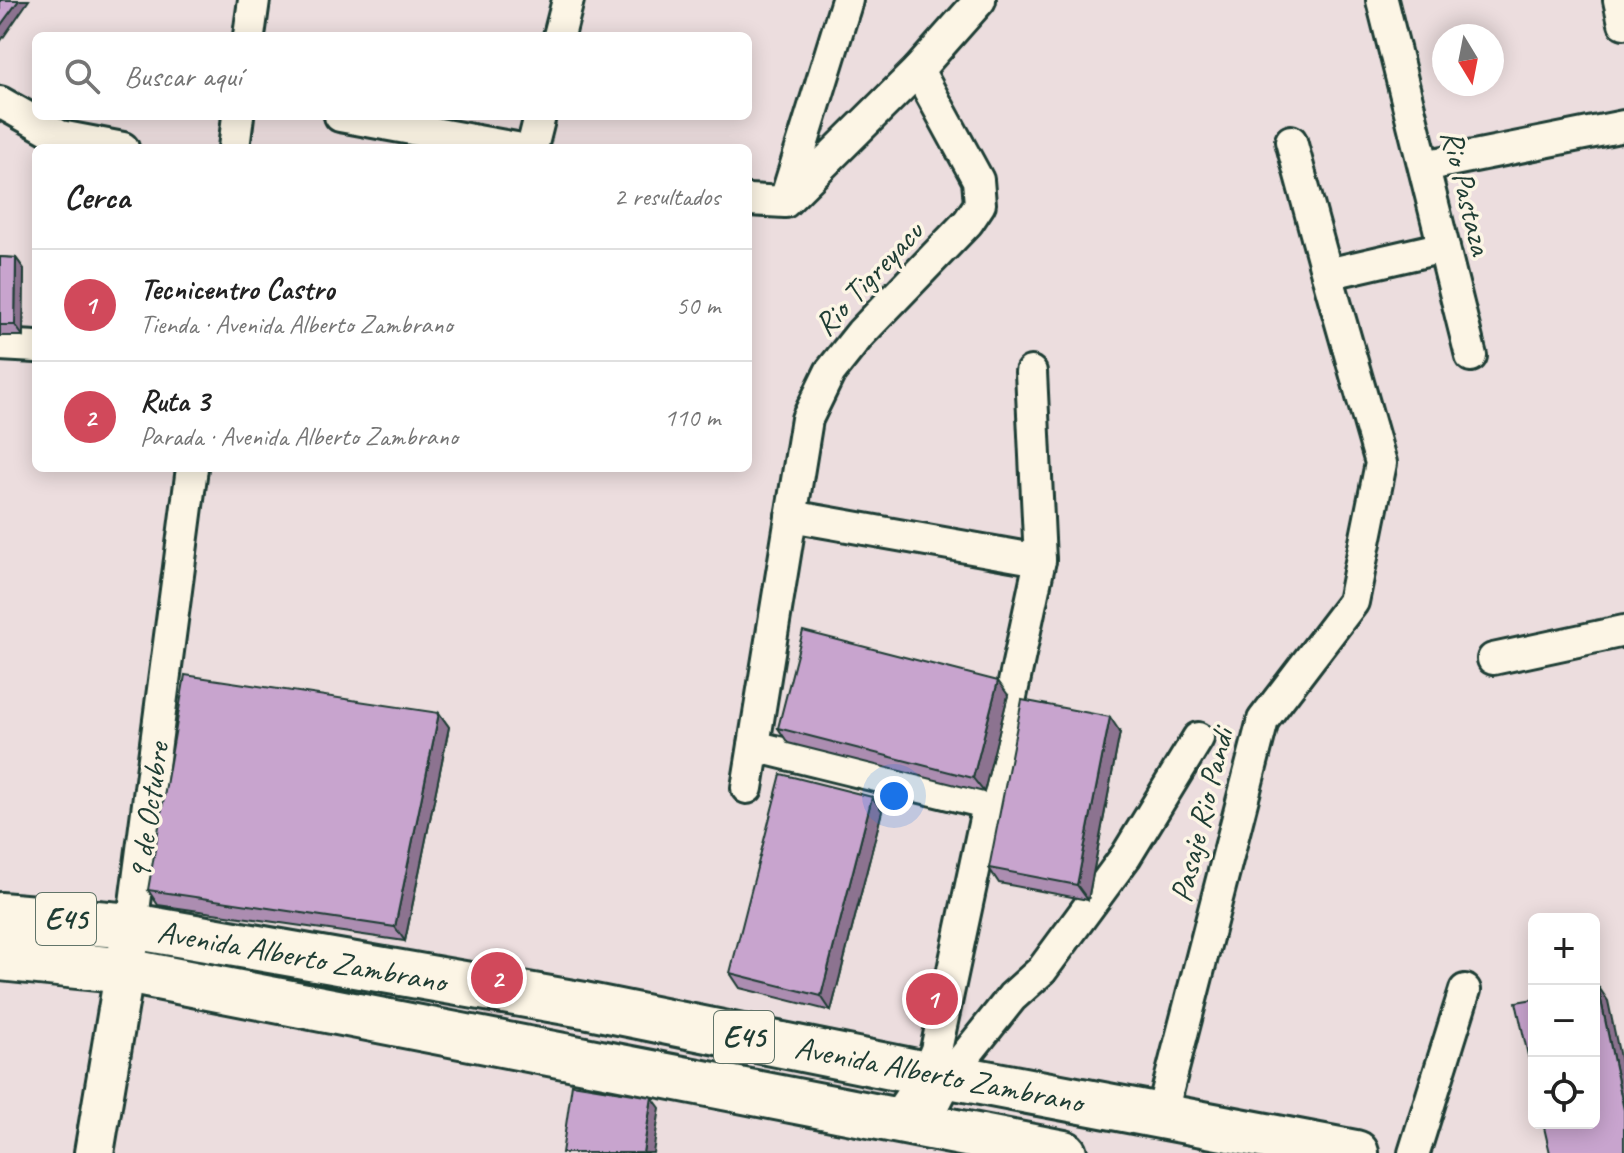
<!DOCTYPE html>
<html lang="es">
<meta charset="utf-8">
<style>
:root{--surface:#fff;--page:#f6f6f6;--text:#222;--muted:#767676;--line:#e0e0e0;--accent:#d1495b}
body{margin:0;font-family:Caveat,sans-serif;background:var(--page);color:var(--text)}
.controls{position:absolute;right:24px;bottom:24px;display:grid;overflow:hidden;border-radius:12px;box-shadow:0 4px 20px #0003}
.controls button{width:72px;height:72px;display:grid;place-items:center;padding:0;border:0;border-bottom:2px solid var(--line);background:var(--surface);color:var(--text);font:40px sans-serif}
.compass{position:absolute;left:1432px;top:24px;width:72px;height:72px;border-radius:50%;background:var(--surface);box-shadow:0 4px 20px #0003;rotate:170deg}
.you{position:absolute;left:894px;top:796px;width:28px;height:28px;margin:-20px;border:6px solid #fff;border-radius:50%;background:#1a73e8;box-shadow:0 0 0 12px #1a73e833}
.badge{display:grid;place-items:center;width:52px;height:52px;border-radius:50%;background:var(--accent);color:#fff;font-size:26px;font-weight:700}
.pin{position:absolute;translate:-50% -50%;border:4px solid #fff;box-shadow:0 2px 8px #0006}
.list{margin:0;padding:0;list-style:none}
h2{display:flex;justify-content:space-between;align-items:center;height:104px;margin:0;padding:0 32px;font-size:34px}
h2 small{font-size:26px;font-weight:400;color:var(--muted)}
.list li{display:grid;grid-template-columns:52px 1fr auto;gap:24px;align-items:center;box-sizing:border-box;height:112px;padding:0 32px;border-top:2px solid var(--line)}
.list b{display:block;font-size:30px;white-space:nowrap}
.list p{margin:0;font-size:26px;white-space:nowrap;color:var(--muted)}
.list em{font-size:26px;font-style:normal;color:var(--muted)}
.icon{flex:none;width:44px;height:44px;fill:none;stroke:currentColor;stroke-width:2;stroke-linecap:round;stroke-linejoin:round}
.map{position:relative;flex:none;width:1624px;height:1153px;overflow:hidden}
.search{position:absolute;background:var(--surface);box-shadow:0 4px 20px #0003;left:32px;top:32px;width:720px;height:88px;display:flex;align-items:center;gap:20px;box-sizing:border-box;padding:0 28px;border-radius:12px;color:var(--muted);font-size:30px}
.panel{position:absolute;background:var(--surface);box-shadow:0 4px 20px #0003;left:32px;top:144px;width:720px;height:328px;border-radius:12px}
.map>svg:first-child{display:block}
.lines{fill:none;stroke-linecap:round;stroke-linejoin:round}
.minor-casing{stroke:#1f3d34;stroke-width:36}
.major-casing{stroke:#1f3d34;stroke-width:44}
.highway-casing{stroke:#1f3d34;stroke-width:50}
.minor{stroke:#fcf5e5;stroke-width:30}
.major{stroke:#fcf5e5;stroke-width:38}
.highway{stroke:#fcf5e5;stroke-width:44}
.wall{fill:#ac8db1;stroke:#1f3d34;stroke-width:2}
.shaded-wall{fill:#8c7390;stroke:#1f3d34;stroke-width:2}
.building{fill:#c8a4ce;stroke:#1f3d34;stroke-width:2}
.labels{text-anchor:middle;stroke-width:7;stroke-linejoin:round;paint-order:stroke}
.shield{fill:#fcf5e5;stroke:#617469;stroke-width:2}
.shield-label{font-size:30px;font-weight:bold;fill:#1f3d34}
.street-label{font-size:32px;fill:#1f3d34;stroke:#fcf5e5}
</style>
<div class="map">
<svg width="1624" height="1153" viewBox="0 0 1624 1153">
<rect width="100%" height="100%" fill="#ecddde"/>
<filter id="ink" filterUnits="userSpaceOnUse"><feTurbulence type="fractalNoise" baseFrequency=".0125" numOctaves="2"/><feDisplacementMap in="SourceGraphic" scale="16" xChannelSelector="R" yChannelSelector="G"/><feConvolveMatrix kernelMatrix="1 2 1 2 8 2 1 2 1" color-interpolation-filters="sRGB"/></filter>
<g filter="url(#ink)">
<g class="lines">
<defs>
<g id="minor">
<polyline points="1382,0 1471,356"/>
<polyline points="1619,0 1624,23"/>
<polyline points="249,36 254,0"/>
<polyline points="559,36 568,0"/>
<polyline points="0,102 60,136 123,148"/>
<polyline points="340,116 516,148"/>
<polyline points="1291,141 1327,274 1444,247"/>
<polyline points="234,148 238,116"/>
<polyline points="532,148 540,116"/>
<polyline points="1424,166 1624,126"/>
<polyline points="786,197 847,0"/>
<polyline points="748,200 785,202 918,70 980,0"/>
<polyline points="0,345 36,347"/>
<polyline points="791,516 1040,560"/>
<polyline points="1493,659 1624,631"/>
<polyline points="754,746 990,804"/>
<polyline points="747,788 807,419 830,372 861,333 968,222 980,204 978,180 918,70"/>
<polyline points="132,926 192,468"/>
<polyline points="1161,1116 1263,720 1353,602 1381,463 1327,274"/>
<polyline points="894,1121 926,1074 936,1050 1040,560 1031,372"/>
<polyline points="923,1127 949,1076 1012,997 1042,970 1126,856 1198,738"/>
<polyline points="1414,1153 1465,990"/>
</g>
<polyline id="major" points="94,1153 132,926"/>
<g id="highway">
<polyline points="0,915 132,926 584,1005 926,1074 949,1076 1356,1153"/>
<polyline points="0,958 126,971 1064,1153"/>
</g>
</defs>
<use href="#minor" class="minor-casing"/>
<use href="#major" class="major-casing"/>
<use href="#highway" class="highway-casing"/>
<use href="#minor" class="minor"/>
<use href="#major" class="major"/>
<use href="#highway" class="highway"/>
</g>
<g class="wall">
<polygon points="0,257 16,258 24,269 23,336 0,336"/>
<polygon points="1008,695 984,792 788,743 778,728"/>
<polygon points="439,713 449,727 405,941 158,905 148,890"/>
<polygon points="1120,732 1088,900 999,883 989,868"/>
<polygon points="872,797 882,811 831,1011 740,988 730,973"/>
</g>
<g class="shaded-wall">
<polygon points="19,0 29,0 0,42 0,26"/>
<polygon points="16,258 24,269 23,336 15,325"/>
<polygon points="998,681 1008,695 984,792 973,778"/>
<polygon points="439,713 449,727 405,941 395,927"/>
<polygon points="1110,717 1120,732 1088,900 1077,885"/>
<polygon points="872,797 882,811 831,1011 821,996"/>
<polygon points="1598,986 1608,1001 1624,1076 1624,1110"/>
<polygon points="652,1097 660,1108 653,1153 643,1153"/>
</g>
<g class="building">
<polygon points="0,0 19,0 0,26"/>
<polygon points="0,257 16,258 15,325 0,325"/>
<polygon points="803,631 998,681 973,778 778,728"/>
<polygon points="185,675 439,713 395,927 148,890"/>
<polygon points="1022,700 1110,717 1077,885 989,868"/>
<polygon points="781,774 872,797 821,996 730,973"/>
<polygon points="1598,986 1624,1110 1624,1153 1550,1153 1543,1123 1594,1123 1594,987"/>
<polygon points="1534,999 1534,1082 1516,1002"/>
<polygon points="572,1084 652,1097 643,1153 562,1153"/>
</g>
</g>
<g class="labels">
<g class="shield">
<rect x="36" y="893" width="60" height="52" rx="6"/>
<rect x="714" y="1011" width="60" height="52" rx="6"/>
</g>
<g class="shield-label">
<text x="66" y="929">E45</text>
<text x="744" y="1047">E45</text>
</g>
<g class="street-label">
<text transform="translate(1467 192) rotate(76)" y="11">Rio Pastaza</text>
<text transform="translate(868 278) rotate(-47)" y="11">Rio Tigreyacu</text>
<text transform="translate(148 811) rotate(-82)" y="11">9 de Octubre</text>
<text transform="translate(1201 815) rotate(-76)" y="11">Pasaje Rio Pandi</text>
<text transform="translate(302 956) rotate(10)" y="11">Avenida Alberto Zambrano</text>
<text transform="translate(939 1074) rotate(11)" y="11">Avenida Alberto Zambrano</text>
</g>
</g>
</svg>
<div class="controls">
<button>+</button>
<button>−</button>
<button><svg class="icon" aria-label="locate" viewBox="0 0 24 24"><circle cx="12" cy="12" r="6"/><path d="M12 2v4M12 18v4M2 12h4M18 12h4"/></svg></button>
</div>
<svg class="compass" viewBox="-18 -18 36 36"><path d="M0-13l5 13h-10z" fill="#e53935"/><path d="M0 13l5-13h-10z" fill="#767676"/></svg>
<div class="you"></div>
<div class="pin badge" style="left:932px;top:999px">1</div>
<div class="pin badge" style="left:497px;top:978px">2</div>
<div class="search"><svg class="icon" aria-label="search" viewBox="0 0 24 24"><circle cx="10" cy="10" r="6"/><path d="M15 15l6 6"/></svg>Buscar aquí</div>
<section class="panel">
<h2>Cerca<small>2 resultados</small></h2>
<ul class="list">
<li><span class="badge">1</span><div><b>Tecnicentro Castro</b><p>Tienda · Avenida Alberto Zambrano</p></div><em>50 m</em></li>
<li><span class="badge">2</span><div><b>Ruta 3</b><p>Parada · Avenida Alberto Zambrano</p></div><em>110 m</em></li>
</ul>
</section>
</div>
